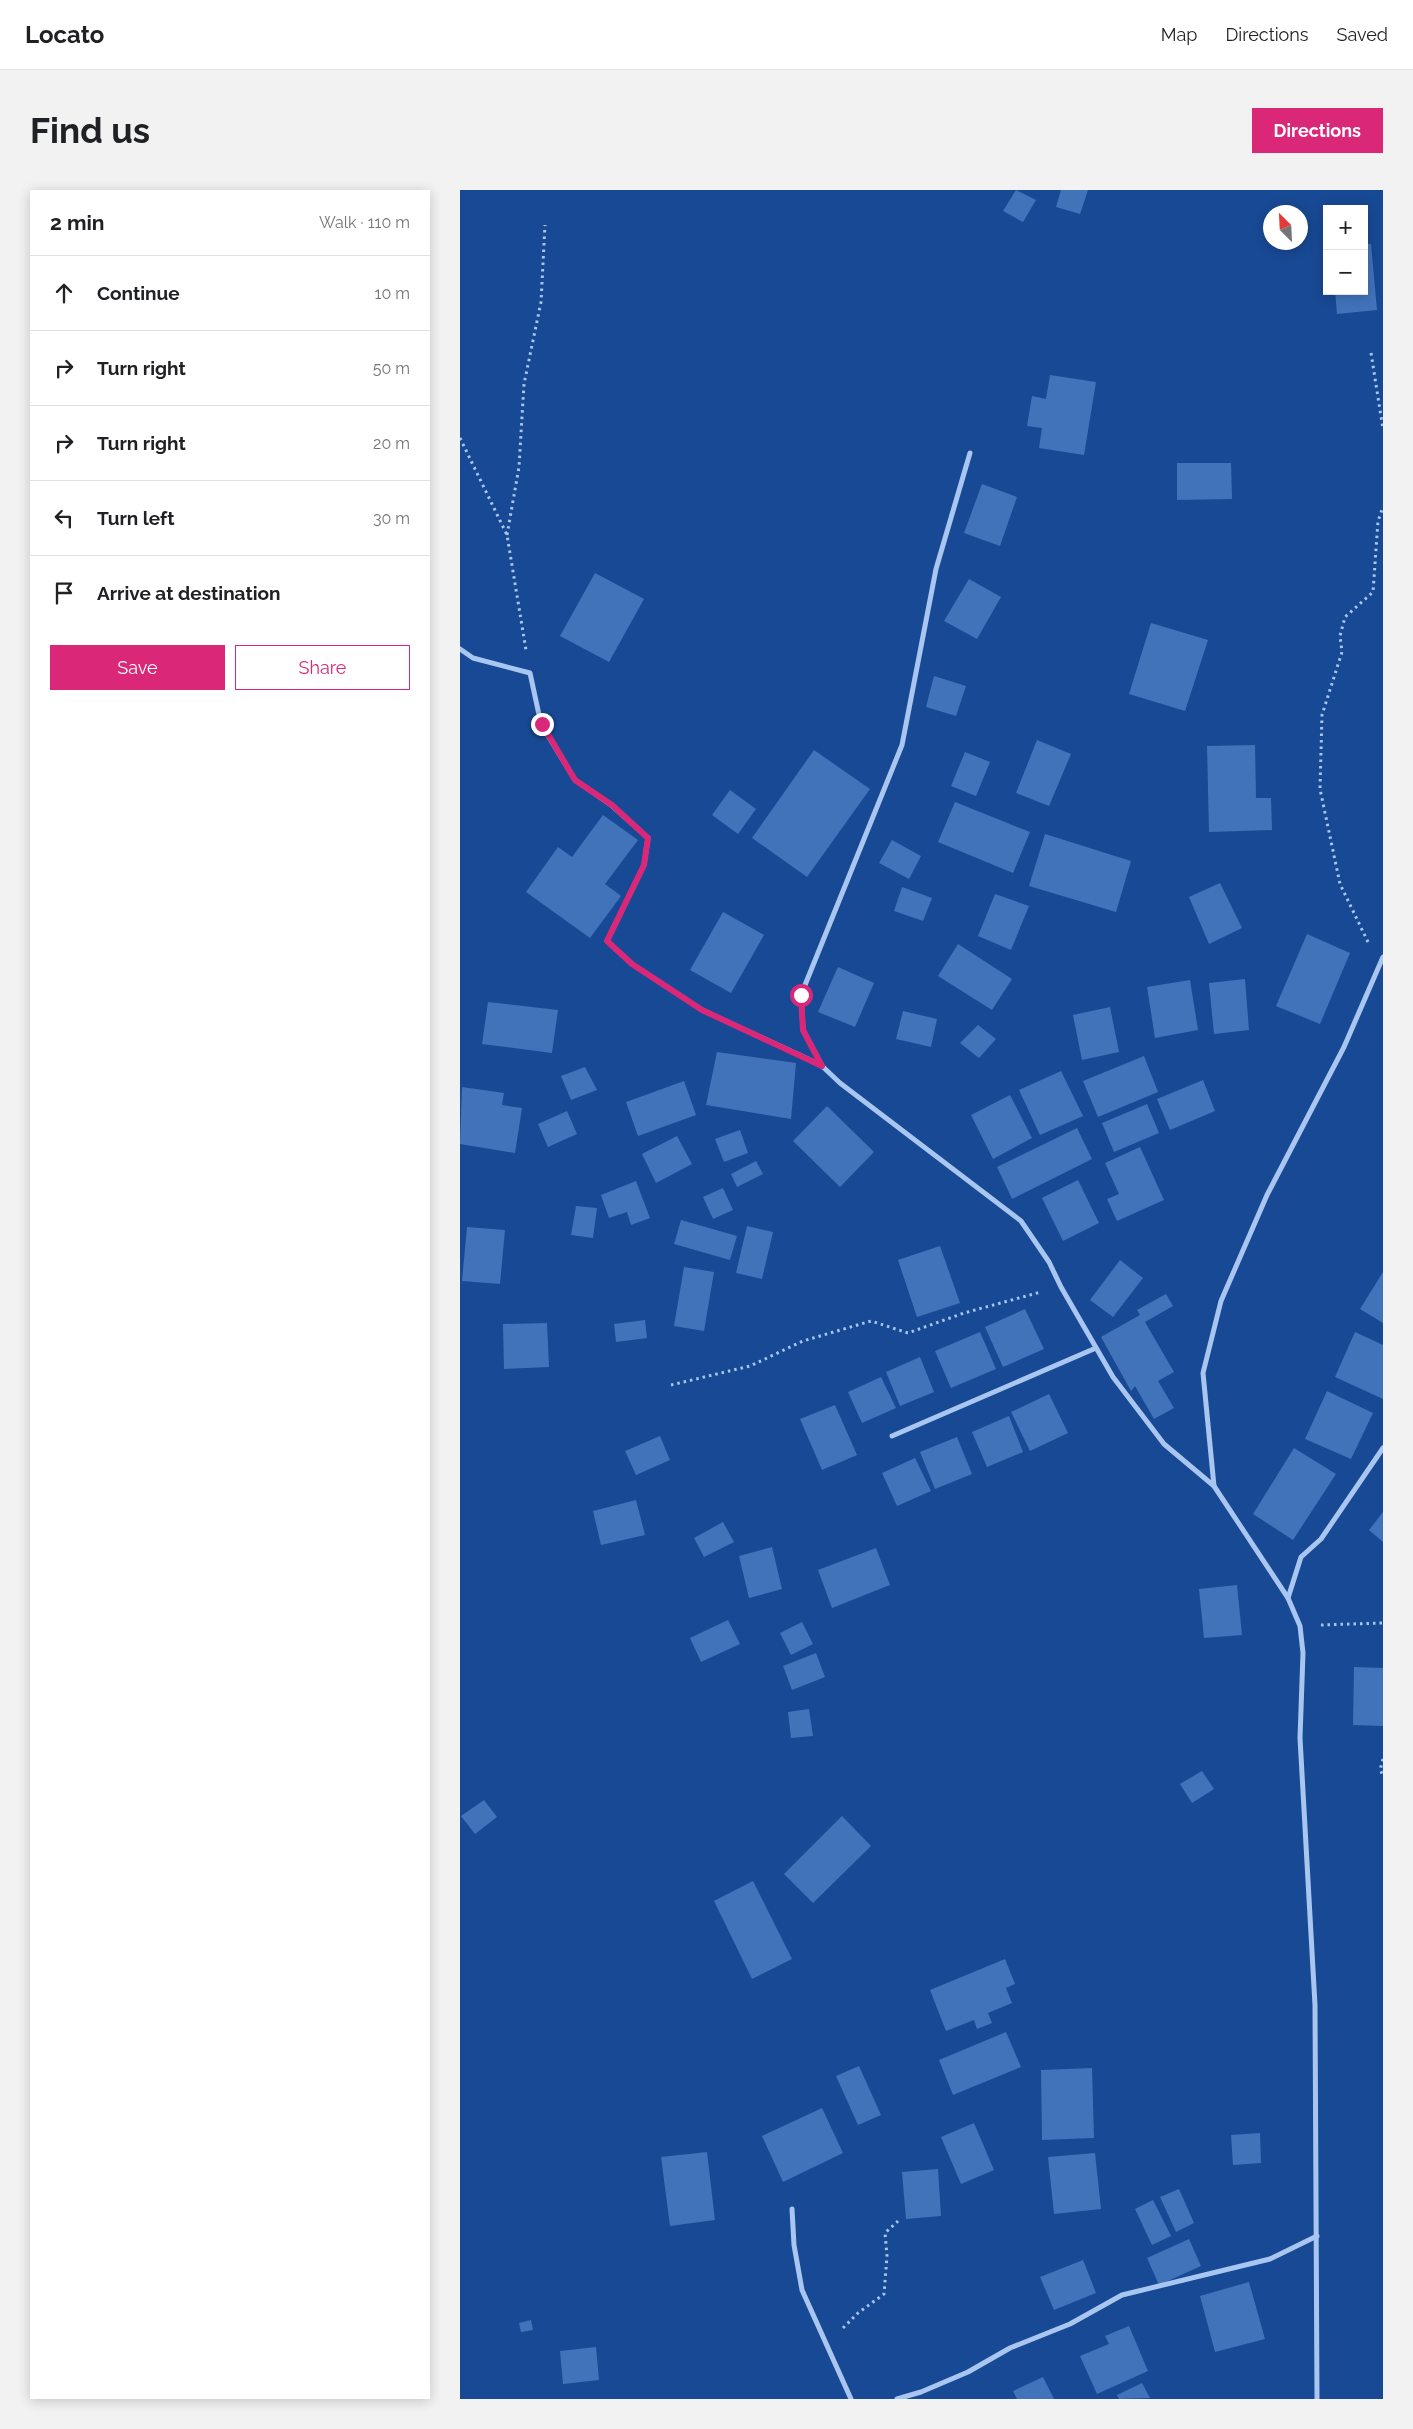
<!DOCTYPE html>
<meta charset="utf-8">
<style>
:root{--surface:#fff;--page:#f2f2f2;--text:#202124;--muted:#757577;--line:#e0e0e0;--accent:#db2777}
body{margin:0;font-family:Raleway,sans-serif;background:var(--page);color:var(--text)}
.controls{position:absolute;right:15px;top:15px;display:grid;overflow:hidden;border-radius:0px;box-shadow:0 2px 12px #0003}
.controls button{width:45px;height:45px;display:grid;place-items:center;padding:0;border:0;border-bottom:1px solid var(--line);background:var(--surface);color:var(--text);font:25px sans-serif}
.compass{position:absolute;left:803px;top:15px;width:45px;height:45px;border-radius:50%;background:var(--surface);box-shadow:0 2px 12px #0003;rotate:336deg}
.stop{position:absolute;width:15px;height:15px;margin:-11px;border:4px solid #db2777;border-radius:50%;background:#fff}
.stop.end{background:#db2777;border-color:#fff;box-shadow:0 1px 5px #0008}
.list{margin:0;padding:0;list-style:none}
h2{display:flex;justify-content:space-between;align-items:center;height:65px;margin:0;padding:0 20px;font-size:21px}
h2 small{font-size:16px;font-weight:400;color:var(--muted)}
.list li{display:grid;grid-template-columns:32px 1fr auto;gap:15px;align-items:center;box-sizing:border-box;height:75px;padding:0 20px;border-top:1px solid var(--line)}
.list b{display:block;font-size:19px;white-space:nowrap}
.list em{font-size:16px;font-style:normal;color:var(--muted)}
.actions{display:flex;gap:10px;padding:15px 20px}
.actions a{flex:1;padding:11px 0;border:1px solid var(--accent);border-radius:0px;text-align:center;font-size:18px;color:var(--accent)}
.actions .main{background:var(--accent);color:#fff}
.icon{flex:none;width:28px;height:28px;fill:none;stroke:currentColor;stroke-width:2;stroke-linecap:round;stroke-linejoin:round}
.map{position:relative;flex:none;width:923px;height:2209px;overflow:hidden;border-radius:0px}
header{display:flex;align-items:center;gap:30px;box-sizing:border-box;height:70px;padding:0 25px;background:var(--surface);border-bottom:1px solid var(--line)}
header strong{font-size:24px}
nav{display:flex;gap:28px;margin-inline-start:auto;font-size:18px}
.intro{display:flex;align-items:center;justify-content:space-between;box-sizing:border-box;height:120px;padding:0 30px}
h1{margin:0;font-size:35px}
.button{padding:12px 22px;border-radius:0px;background:var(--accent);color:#fff;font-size:18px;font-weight:700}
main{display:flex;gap:30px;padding:0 30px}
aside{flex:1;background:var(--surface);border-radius:0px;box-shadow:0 2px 12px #0003}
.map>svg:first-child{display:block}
.building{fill:#4173bb}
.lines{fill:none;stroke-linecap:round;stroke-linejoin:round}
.path{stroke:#a9c6f0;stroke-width:3;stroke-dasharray:2.5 4;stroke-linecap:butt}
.street{stroke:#a9c6f0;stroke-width:5}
.route{stroke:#db2777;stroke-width:6}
</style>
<header>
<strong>Locato</strong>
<nav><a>Map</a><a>Directions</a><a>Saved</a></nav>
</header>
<div class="intro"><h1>Find us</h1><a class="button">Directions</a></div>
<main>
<aside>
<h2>2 min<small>Walk · 110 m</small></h2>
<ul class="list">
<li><svg class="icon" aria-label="ahead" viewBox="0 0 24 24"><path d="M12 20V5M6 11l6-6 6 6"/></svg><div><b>Continue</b></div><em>10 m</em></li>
<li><svg class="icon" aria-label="right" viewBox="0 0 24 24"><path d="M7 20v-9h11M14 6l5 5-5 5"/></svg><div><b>Turn right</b></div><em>50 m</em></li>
<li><svg class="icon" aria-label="right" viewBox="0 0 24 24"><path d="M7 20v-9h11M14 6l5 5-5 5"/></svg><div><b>Turn right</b></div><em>20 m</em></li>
<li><svg class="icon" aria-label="left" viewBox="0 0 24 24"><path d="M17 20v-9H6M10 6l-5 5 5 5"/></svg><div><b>Turn left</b></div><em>30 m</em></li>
<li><svg class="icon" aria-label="arrive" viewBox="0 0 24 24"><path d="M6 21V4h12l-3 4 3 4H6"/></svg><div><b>Arrive at destination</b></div></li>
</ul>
<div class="actions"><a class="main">Save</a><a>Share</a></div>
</aside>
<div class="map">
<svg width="923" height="2209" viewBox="0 0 923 2209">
<rect width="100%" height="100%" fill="#184994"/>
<g class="building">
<polygon points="556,0 576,10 563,32 543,21"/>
<polygon points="601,0 628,0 620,24 596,17"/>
<polygon points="904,54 911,54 917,120 877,124 875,101 904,101"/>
<polygon points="590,185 636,192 624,265 579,258 582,238 567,236 572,206 586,209"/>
<polygon points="717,273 771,273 772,309 717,310"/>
<polygon points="522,294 557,307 540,356 504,343"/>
<polygon points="135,383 184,409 149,472 100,446"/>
<polygon points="509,389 541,407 517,449 484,431"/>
<polygon points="691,433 748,450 725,521 669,504"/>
<polygon points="474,486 506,496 496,526 466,517"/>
<polygon points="577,550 611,564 589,616 556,603"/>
<polygon points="795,555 796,608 811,608 812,640 749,642 747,556"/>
<polygon points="354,560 410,599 347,687 292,648"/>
<polygon points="505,562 530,572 516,606 491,596"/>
<polygon points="270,600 296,619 278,644 252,625"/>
<polygon points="495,612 570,642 553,683 478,652"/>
<polygon points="143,625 178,650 145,694 161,706 130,748 66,702 98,657 112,667"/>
<polygon points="585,644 671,671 656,722 569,696"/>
<polygon points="432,650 461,666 449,689 419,673"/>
<polygon points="760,693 782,738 749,754 729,707"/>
<polygon points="442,697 472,708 463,731 434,721"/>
<polygon points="535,704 569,716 551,760 518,746"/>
<polygon points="263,722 304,745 271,803 230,780"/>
<polygon points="847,744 890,763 860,834 816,816"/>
<polygon points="498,754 552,789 532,820 478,786"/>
<polygon points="378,777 414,793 395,837 358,822"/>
<polygon points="785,789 789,840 754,844 749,793"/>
<polygon points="730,790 738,840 695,848 687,797"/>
<polygon points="28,812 98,820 92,863 22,854"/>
<polygon points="650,817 659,862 622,870 613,825"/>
<polygon points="443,821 477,829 471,857 436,849"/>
<polygon points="518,835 536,849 519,868 500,853"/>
<polygon points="257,862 336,873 331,929 246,915"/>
<polygon points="684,866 698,902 638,927 623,891"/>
<polygon points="125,877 137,900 111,910 101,886"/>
<polygon points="601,881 623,926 580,945 559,900"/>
<polygon points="743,890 755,921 710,940 697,909"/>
<polygon points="224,891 236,925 178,946 166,912"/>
<polygon points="2,897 44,903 42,915 62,918 55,963 0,954"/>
<polygon points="550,905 572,948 533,969 511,925"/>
<polygon points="687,914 699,943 654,962 642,933"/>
<polygon points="367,916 414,962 380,997 333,951"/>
<polygon points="107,921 117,944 88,957 78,934"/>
<polygon points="617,938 632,969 552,1009 537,977"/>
<polygon points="280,940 288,963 264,972 255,949"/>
<polygon points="217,946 232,974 196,993 182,964"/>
<polygon points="680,957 704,1010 657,1031 647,1009 659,1004 645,973"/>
<polygon points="296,971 303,984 277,997 271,984"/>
<polygon points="618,990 639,1033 603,1051 582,1008"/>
<polygon points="176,991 190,1028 171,1035 167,1022 149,1028 141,1005"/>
<polygon points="263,998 273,1020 253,1029 243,1007"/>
<polygon points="116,1016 137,1018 133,1048 111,1045"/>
<polygon points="221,1030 277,1046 270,1070 214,1054"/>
<polygon points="287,1036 313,1042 302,1089 276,1083"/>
<polygon points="7,1037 45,1040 40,1094 2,1091"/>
<polygon points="480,1056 500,1113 457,1127 438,1070"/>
<polygon points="660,1070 683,1088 653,1127 630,1110"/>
<polygon points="224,1077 254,1082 244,1141 214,1136"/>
<polygon points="923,1082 923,1133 900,1119"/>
<polygon points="706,1104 713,1116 685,1132 714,1182 698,1191 714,1218 694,1229 675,1196 671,1201 641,1147 680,1125 677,1120"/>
<polygon points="565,1119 584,1159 543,1177 525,1137"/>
<polygon points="185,1130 187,1148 156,1152 154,1134"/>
<polygon points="87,1133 89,1177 44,1179 43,1134"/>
<polygon points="520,1142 536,1179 491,1198 475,1161"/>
<polygon points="895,1142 923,1155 923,1209 875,1187"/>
<polygon points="460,1167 474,1202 440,1216 426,1182"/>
<polygon points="421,1187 436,1218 402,1233 388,1202"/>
<polygon points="867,1201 913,1223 891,1269 845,1249"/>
<polygon points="589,1204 608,1243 570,1261 551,1222"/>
<polygon points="375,1215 397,1265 362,1280 340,1229"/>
<polygon points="549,1226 563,1262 527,1277 512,1242"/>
<polygon points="200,1246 210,1270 176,1285 165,1261"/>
<polygon points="497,1247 512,1284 475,1299 460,1262"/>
<polygon points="834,1258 876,1284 833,1350 793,1324"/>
<polygon points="455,1268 471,1301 437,1316 422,1283"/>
<polygon points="176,1310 185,1345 141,1355 133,1321"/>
<polygon points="923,1322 923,1352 909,1340"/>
<polygon points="263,1332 274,1352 244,1367 234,1348"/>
<polygon points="312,1357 322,1399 289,1408 279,1366"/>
<polygon points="416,1358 430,1395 372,1418 358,1380"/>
<polygon points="777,1395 782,1445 744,1448 739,1399"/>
<polygon points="268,1430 280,1454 241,1472 230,1448"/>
<polygon points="342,1432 353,1454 331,1465 320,1443"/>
<polygon points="356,1463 365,1487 332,1500 323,1476"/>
<polygon points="894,1477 923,1478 923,1536 893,1535"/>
<polygon points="349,1519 353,1546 331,1548 328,1522"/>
<polygon points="742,1581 754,1599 732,1613 720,1594"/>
<polygon points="24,1610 37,1627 15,1644 1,1626"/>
<polygon points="382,1626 411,1656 353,1713 324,1684"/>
<polygon points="293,1691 332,1769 292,1789 254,1711"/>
<polygon points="545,1769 555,1794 546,1798 552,1813 528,1823 532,1833 517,1839 514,1830 486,1841 470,1800"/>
<polygon points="546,1842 561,1877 493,1905 479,1870"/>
<polygon points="399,1876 421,1925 398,1935 376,1886"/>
<polygon points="632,1878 634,1948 582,1950 581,1880"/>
<polygon points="362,1918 383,1963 323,1992 302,1946"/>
<polygon points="514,1933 534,1980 501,1994 481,1947"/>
<polygon points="800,1943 801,1973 773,1975 771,1945"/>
<polygon points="247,1962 255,2030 210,2036 201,1967"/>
<polygon points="635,1963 641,2019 594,2024 588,1967"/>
<polygon points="478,1979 481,2026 446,2029 442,1982"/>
<polygon points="719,1999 734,2033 716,2042 700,2007"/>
<polygon points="693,2010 711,2046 692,2055 675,2019"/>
<polygon points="729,2049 741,2076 699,2095 687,2068"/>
<polygon points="623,2070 636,2103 594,2120 580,2087"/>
<polygon points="789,2092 805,2149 755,2162 740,2106"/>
<polygon points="71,2130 73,2140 61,2142 59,2133"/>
<polygon points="669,2136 688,2181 637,2204 620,2166 649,2154 645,2146"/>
<polygon points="136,2157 139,2190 103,2194 100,2161"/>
<polygon points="583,2187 594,2209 557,2209 553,2201"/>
<polygon points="682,2193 690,2208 659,2209 657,2205"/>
</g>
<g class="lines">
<g class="path">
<polyline points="911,163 923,239"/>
<polyline points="0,248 47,345 66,460"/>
<polyline points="47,345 59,277 64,194 81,112 85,35"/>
<polyline points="908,752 880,694 860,599 862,525 882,462 880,446 885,427 913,402 918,331 923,317"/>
<polyline points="211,1195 290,1176 343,1151 411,1131 448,1143 504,1123 581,1102"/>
<polyline points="861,1435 923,1433"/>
<polyline points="923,1569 920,1580 923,1585"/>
<polyline points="383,2138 398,2123 424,2104 427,2066 425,2043 438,2031"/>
</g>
<g class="street">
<polyline points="510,263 476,379 442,555 341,805 343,840 362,876 380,893 561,1031 589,1072 601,1097 653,1187 704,1254 754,1296 828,1408 840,1436 843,1463 840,1548 855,1815 857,2209"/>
<polyline points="0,459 13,468 70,483 81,534 115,590 151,615 188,648 184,675 147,751 172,774 242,820 361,875"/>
<polyline points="432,1246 636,1158"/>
<polyline points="754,1296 743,1183 761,1111 807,1005 884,857 923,767"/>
<polyline points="828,1408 841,1367 861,1349 923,1258"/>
<polyline points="332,2019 334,2055 342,2100 391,2209"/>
<polyline points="437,2209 461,2202 508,2182 550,2158 610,2134 662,2105 810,2069 857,2046"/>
</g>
</g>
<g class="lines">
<polyline class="route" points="82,534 115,590 152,615 188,648 184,675 147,751 172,774 242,820 362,876 343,840 341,805"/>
</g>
</svg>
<div class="controls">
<button>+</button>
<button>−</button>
</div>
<svg class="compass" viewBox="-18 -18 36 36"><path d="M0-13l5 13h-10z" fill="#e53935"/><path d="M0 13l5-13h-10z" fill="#757577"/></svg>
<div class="stop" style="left:341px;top:805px"></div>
<div class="stop end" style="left:82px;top:534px"></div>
</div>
</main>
